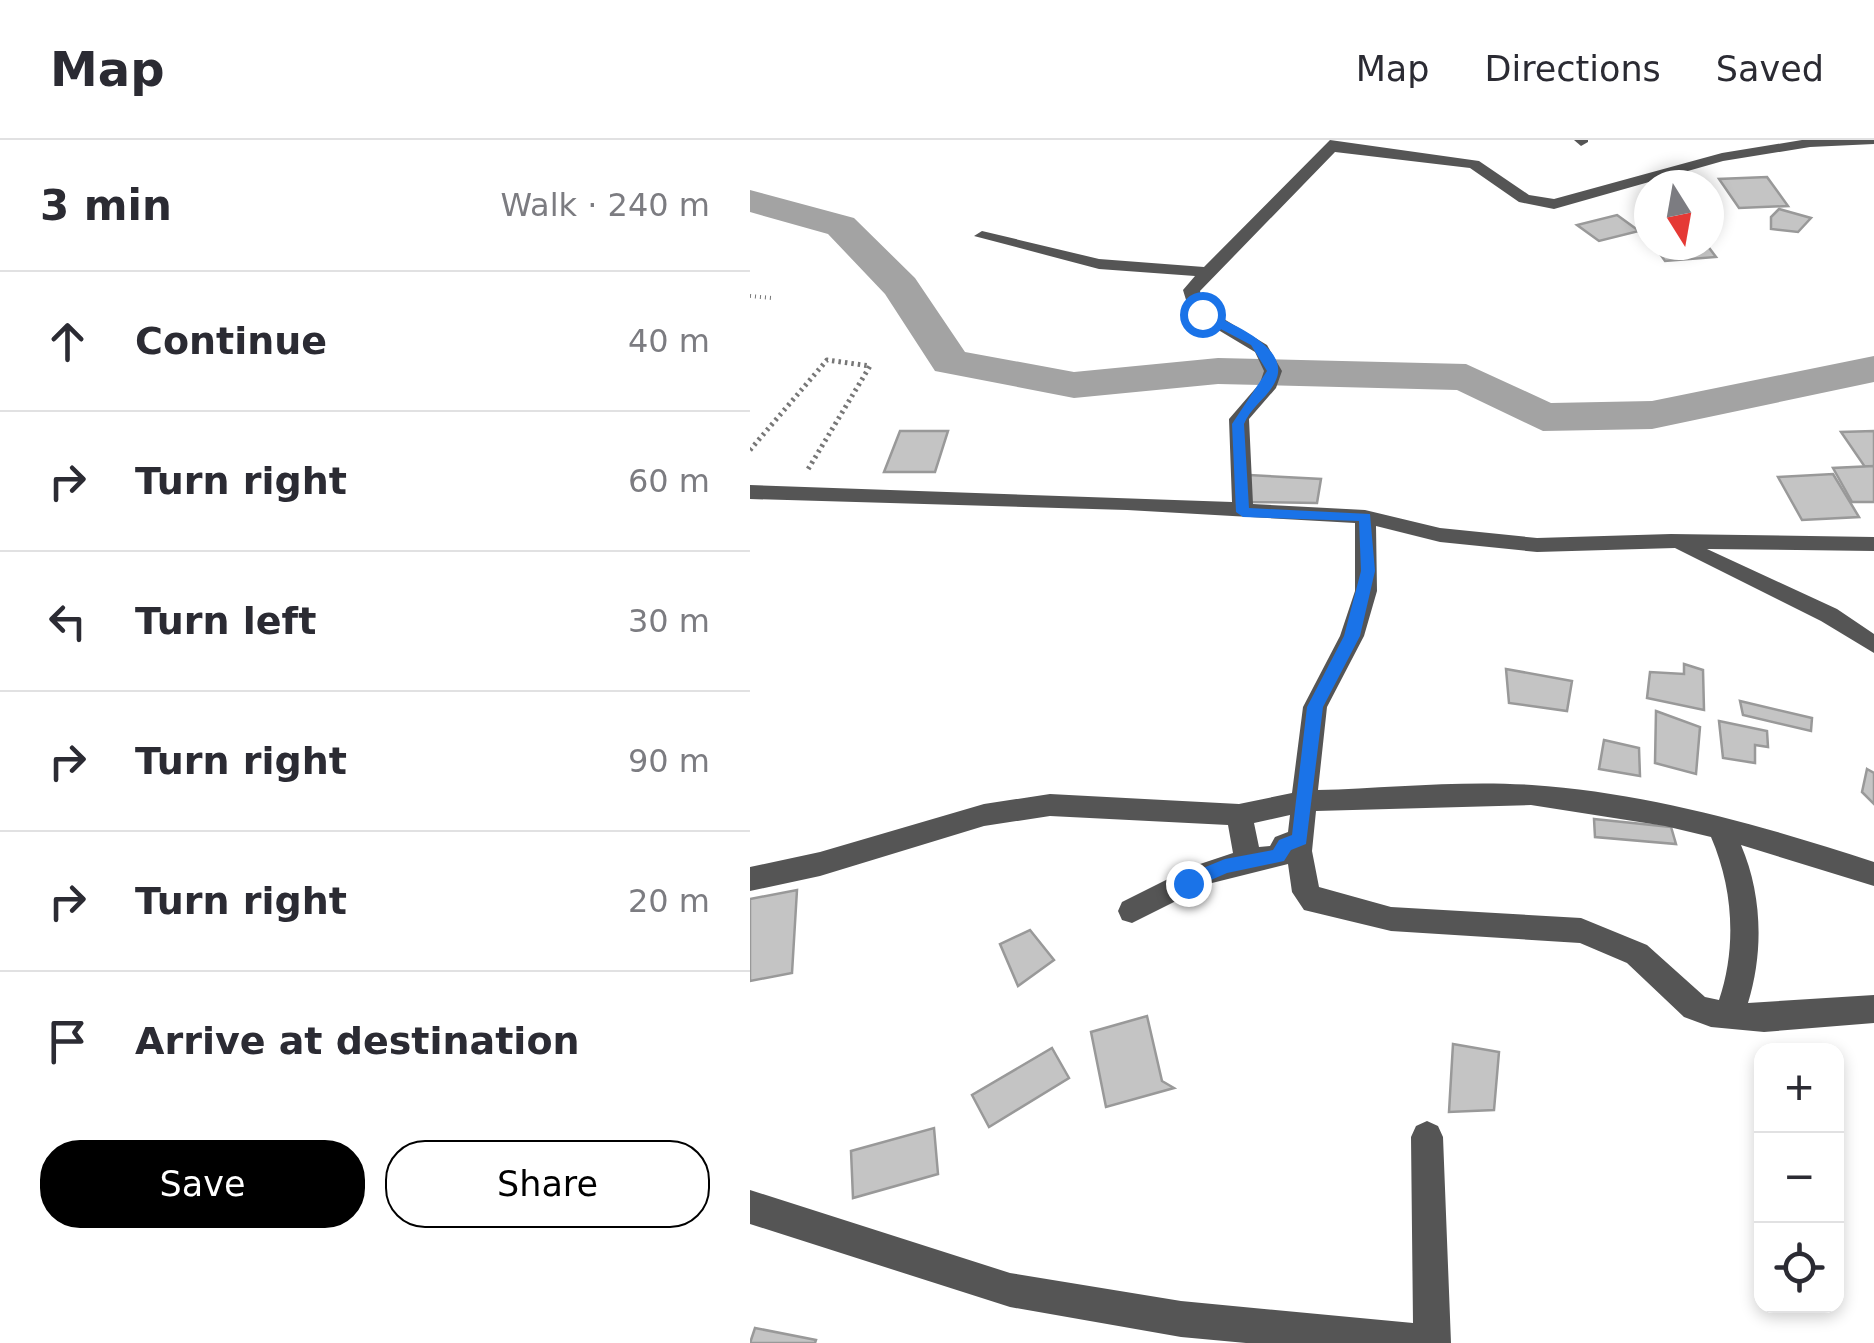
<!DOCTYPE html>
<meta charset="utf-8">
<style>
:root{--surface:#fff;--page:#f2f2f3;--text:#2b2b33;--muted:#7c7c81;--line:#e1e1e2;--accent:#000}
body{margin:0;font-family:"DejaVu Sans",sans-serif;background:var(--page);color:var(--text)}
.controls{position:absolute;right:30px;bottom:30px;display:grid;overflow:hidden;border-radius:20px;box-shadow:0 5px 15px #0003}
.controls button{width:90px;height:90px;display:grid;place-items:center;padding:0;border:0;border-bottom:2px solid var(--line);background:var(--surface);color:var(--text);font:50px sans-serif}
.compass{position:absolute;left:884px;top:30px;width:90px;height:90px;border-radius:50%;background:var(--surface);box-shadow:0 5px 15px #0003;rotate:169deg}
.stop{position:absolute;width:30px;height:30px;margin:-22px;border:8px solid #1a73e8;border-radius:50%;background:#fff}
.stop.end{background:#1a73e8;border-color:#fff;box-shadow:0 2px 10px #0008}
.list{margin:0;padding:0;list-style:none}
h2{display:flex;justify-content:space-between;align-items:center;height:130px;margin:0;padding:0 40px;font-size:42px}
h2 small{font-size:32px;font-weight:400;color:var(--muted)}
.list li{display:grid;grid-template-columns:65px 1fr auto;gap:30px;align-items:center;box-sizing:border-box;height:140px;padding:0 40px;border-top:2px solid var(--line)}
.list b{display:block;font-size:38px;white-space:nowrap}
.list em{font-size:32px;font-style:normal;color:var(--muted)}
.actions{display:flex;gap:20px;padding:30px 40px}
.actions a{flex:1;padding:22px 0;border:2px solid var(--accent);border-radius:40px;text-align:center;font-size:35px;color:var(--accent)}
.actions .main{background:var(--accent);color:#fff}
.icon{flex:none;width:55px;height:55px;fill:none;stroke:currentColor;stroke-width:2;stroke-linecap:round;stroke-linejoin:round}
.map{position:relative;flex:none;width:1124px;height:1203px;overflow:hidden}
header{display:flex;align-items:center;gap:60px;box-sizing:border-box;height:140px;padding:0 50px;background:var(--surface);border-bottom:2px solid var(--line)}
header strong{font-size:48px}
nav{display:flex;gap:55px;margin-inline-start:auto;font-size:35px}
main{display:flex}
aside{flex:1;background:var(--surface)}
.map>svg:first-child{display:block}
.lines{fill:none;stroke-linecap:round;stroke-linejoin:round}
.river{fill:#a3a3a3;fill-rule:evenodd}
.building{fill:#c4c4c4;stroke:#999;stroke-width:2.5}
.path-far1{stroke:#777;stroke-width:4;stroke-dasharray:1 4;stroke-linecap:butt}
.path{stroke:#777;stroke-width:5;stroke-dasharray:2.5 4;stroke-linecap:butt}
.minor{fill:#555;fill-rule:evenodd}
.route{fill:#1a73e8}
</style>
<header>
<strong>Map</strong>
<nav><a>Map</a><a>Directions</a><a>Saved</a></nav>
</header>
<main>
<aside>
<h2>3 min<small>Walk · 240 m</small></h2>
<ul class="list">
<li><svg class="icon" aria-label="ahead" viewBox="0 0 24 24"><path d="M12 20V5M6 11l6-6 6 6"/></svg><div><b>Continue</b></div><em>40 m</em></li>
<li><svg class="icon" aria-label="right" viewBox="0 0 24 24"><path d="M7 20v-9h11M14 6l5 5-5 5"/></svg><div><b>Turn right</b></div><em>60 m</em></li>
<li><svg class="icon" aria-label="left" viewBox="0 0 24 24"><path d="M17 20v-9H6M10 6l-5 5 5 5"/></svg><div><b>Turn left</b></div><em>30 m</em></li>
<li><svg class="icon" aria-label="right" viewBox="0 0 24 24"><path d="M7 20v-9h11M14 6l5 5-5 5"/></svg><div><b>Turn right</b></div><em>90 m</em></li>
<li><svg class="icon" aria-label="right" viewBox="0 0 24 24"><path d="M7 20v-9h11M14 6l5 5-5 5"/></svg><div><b>Turn right</b></div><em>20 m</em></li>
<li><svg class="icon" aria-label="arrive" viewBox="0 0 24 24"><path d="M6 21V4h12l-3 4 3 4H6"/></svg><div><b>Arrive at destination</b></div></li>
</ul>
<div class="actions"><a class="main">Save</a><a>Share</a></div>
</aside>
<div class="map">
<svg width="1124" height="1203" viewBox="0 0 1124 1203">
<rect width="100%" height="100%" fill="#fff"/>
<g class="lines">
<polygon class="river" points="0,50 104,78 165,138 215,212 324,232 468,218 716,224 801,263 902,261 1124,216 1124,242 902,289 793,291 707,250 468,244 324,258 185,231 135,154 78,94 0,72"/>
</g>
<g class="building">
<polygon points="1017,37 1038,66 989,68 969,39"/>
<polygon points="1029,69 1061,78 1048,92 1021,89 1021,77"/>
<polygon points="867,75 889,91 849,101 827,85"/>
<polygon points="904,105 957,105 966,117 915,121"/>
<polygon points="150,291 198,291 185,332 134,332"/>
<polygon points="1124,291 1124,326 1115,327 1091,292"/>
<polygon points="1124,326 1124,362 1102,362 1083,328"/>
<polygon points="1083,334 1109,377 1052,380 1028,337"/>
<polygon points="499,335 571,339 567,363 496,362"/>
<polygon points="934,524 953,530 954,570 897,558 900,532 934,534"/>
<polygon points="756,529 822,541 817,571 759,563"/>
<polygon points="990,561 1062,578 1061,591 993,575"/>
<polygon points="906,571 950,587 946,634 905,623"/>
<polygon points="969,581 1017,591 1018,607 1005,605 1005,623 973,618"/>
<polygon points="854,600 889,608 890,636 849,629"/>
<polygon points="1117,629 1124,633 1124,664 1112,652"/>
<polygon points="844,679 921,687 926,704 845,697"/>
<polygon points="47,750 42,833 0,841 0,759"/>
<polygon points="280,790 304,820 268,846 250,804"/>
<polygon points="397,876 412,941 424,948 356,967 341,892"/>
<polygon points="703,904 749,912 744,970 699,972"/>
<polygon points="302,908 319,938 239,987 222,955"/>
<polygon points="184,988 188,1034 103,1058 101,1011"/>
<polygon points="5,1188 66,1200 65,1203 0,1203"/>
</g>
<g class="lines">
<polyline class="path-far1" points="0,156 22,158"/>
<polyline class="path" points="0,310 77,220 120,226 57,331"/>
<g class="minor">
<path d="M580 0 729 21 779 55 804 59 972 13 1052 0H1124V4L1060 7 973 21 804 69 769 62 720 28 585 12 450 151 454 167 517 205 532 231 526 248 499 279 503 364 615 370 690 388 787 398 921 394 1124 397V411L957 409 1087 469 1124 494V513L1071 481 925 408 787 412 690 402 626 386 627 451 614 496 577 567 568 650C638 648 712 640 782 645 899 653 1014 686 1124 722V746L991 705C1012 754 1014 811 998 863L1124 855V883L1014 892 961 887 934 877 877 823 830 803 641 791 554 770 542 752 538 724 462 743 382 783 372 780 368 771 372 762 444 726 483 713 478 685 300 676 234 686 70 736 0 751V727L70 712 234 664 300 654 489 664 542 653 553 567 590 496 605 451V383L377 370 0 359V345L482 362 479 279 510 243 514 231 505 212 440 173 433 150 445 136 349 129 224 96 232 91 349 119 454 127ZM781 665 915 686 961 697C983 748 987 807 969 860L955 857 897 805 831 778 641 767 569 747 562 711 566 671ZM540 675 538 692 525 697 520 706 509 707 504 683Z"/>
<polygon points="824,0 838,0 838,2 831,6"/>
<polygon points="677,981 688,986 693,997 701,1203 496,1203 431,1197 260,1167 0,1084 0,1050 260,1133 431,1161 663,1183 661,997 666,986"/>
</g>
</g>
<path class="route" d="M452 171C475 180 541 206 526 240 519 257 501 266 494 284L499 368 620 374 625 431 610 496 573 567 556 704 541 710 534 721 477 733 438 750 431 748V737L475 719 523 710 529 700 542 695 557 567 594 496 611 431 609 381 493 377 486 372 482 284 517 231 501 205 448 177Z"/>
</svg>
<div class="controls">
<button>+</button>
<button>−</button>
<button><svg class="icon" aria-label="locate" viewBox="0 0 24 24"><circle cx="12" cy="12" r="6"/><path d="M12 2v4M12 18v4M2 12h4M18 12h4"/></svg></button>
</div>
<svg class="compass" viewBox="-18 -18 36 36"><path d="M0-13l5 13h-10z" fill="#e53935"/><path d="M0 13l5-13h-10z" fill="#7c7c81"/></svg>
<div class="stop" style="left:452px;top:174px"></div>
<div class="stop end" style="left:438px;top:743px"></div>
</div>
</main>
